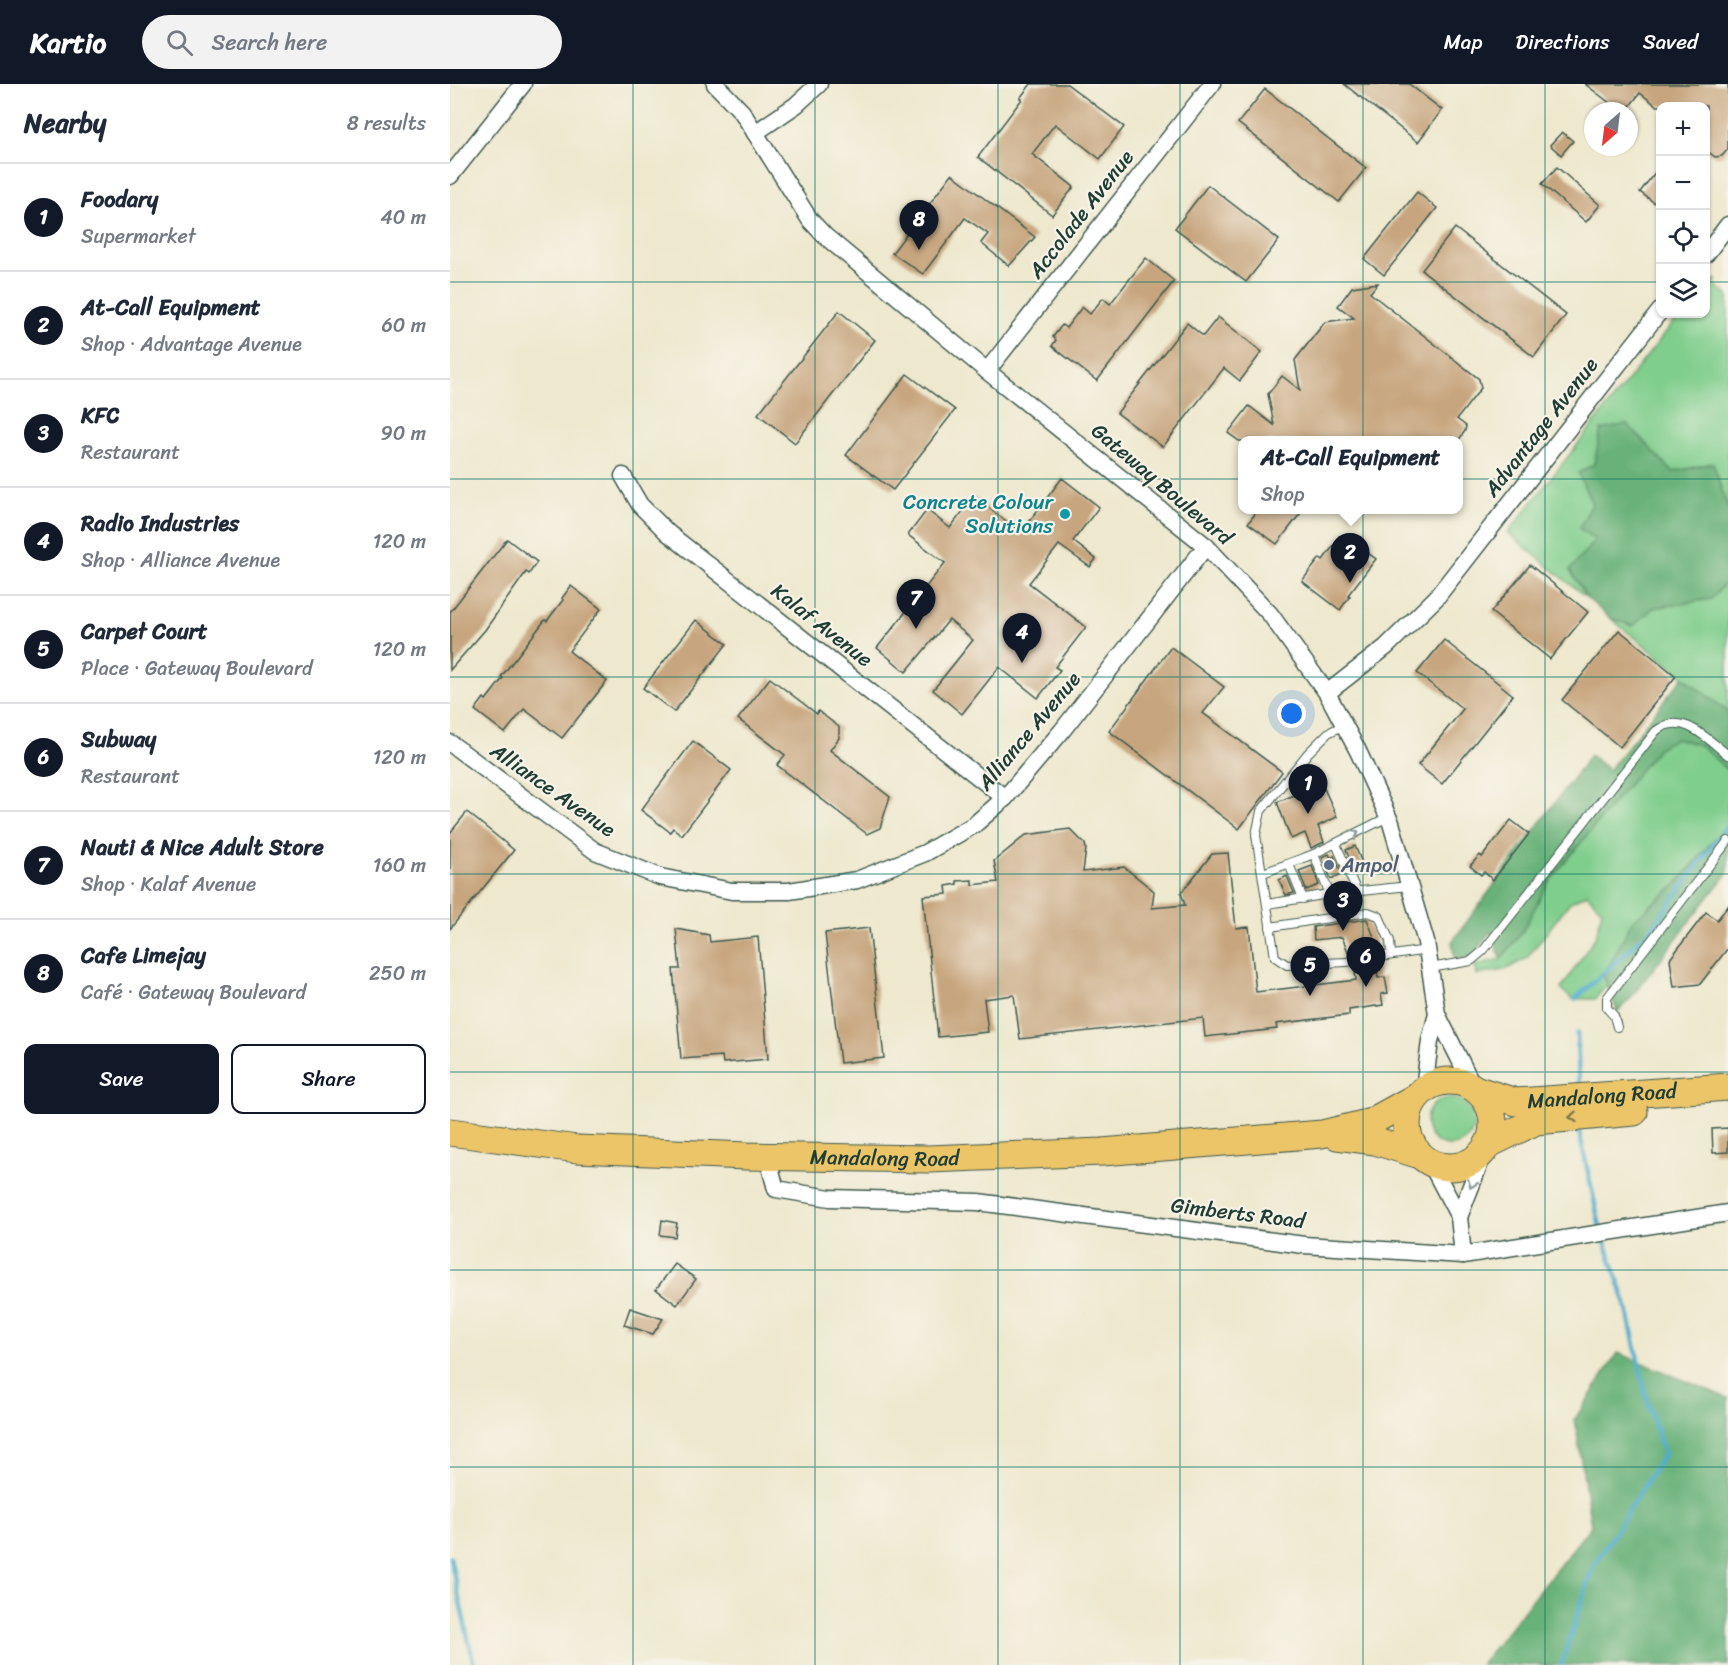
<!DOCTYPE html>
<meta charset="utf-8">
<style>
:root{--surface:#fff;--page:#f2f2f3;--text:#1f2937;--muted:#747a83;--line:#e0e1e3;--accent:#111827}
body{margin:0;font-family:Sriracha,sans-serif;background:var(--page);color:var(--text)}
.controls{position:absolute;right:18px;top:18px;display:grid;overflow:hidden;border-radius:12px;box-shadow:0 2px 4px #0004}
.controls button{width:54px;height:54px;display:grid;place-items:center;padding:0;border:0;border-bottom:2px solid var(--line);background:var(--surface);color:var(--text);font:30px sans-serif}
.compass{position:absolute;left:1134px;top:18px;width:54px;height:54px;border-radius:50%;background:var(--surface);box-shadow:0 2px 4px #0004;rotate:208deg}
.you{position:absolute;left:842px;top:630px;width:21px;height:21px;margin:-15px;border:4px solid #fff;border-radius:50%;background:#1a73e8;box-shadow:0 0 0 9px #1a73e833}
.badge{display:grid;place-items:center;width:39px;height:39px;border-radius:50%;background:var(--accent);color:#fff;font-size:20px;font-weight:700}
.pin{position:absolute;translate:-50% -50px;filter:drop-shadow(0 2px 3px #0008)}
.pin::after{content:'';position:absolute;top:32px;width:21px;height:18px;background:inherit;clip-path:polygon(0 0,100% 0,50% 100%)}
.popup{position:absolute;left:788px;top:352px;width:225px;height:78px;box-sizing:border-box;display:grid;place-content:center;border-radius:12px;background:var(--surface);filter:drop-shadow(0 2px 4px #0005);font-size:20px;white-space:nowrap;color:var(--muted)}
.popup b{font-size:22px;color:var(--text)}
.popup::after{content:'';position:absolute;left:50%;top:100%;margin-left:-12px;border:12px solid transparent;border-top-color:var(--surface)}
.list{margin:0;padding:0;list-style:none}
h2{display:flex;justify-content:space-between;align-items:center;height:78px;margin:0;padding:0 24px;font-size:26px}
h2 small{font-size:20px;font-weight:400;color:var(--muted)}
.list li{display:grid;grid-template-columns:39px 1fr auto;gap:18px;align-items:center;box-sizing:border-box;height:108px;padding:0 24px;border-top:2px solid var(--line)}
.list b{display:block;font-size:22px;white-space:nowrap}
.list p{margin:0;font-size:20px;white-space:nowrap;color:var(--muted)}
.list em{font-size:20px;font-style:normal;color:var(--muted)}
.actions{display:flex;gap:12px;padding:18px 24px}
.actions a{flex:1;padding:14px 0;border:2px solid var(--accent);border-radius:12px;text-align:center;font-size:21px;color:var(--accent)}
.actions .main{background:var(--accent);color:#fff}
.icon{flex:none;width:33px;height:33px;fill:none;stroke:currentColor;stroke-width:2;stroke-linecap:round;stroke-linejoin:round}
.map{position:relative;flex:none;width:1278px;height:1581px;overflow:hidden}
header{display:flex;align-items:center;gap:36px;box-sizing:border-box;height:84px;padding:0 30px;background:var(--accent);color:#fff}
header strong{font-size:28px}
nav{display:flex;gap:33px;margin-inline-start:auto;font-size:21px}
.search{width:420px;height:54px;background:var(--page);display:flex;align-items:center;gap:15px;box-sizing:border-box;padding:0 21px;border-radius:33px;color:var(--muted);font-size:22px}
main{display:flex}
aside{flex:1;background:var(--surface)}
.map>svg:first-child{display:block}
.green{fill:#80ce8d;stroke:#508660;stroke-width:1.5}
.forest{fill:#68b178;stroke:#447756;stroke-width:1.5}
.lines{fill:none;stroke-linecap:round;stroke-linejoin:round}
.stream{stroke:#4caccb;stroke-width:4.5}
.building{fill:#c7a67f}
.lane-casing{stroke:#3e574b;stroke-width:10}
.street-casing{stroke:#3e574b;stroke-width:19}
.primary-casing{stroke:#3e574b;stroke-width:29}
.lane{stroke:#fff;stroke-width:8}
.street{stroke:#fff;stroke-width:16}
.primary{stroke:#edc569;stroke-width:27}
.oneway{stroke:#8f9e9a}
.oneway2{stroke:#7c7a4c}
.grid{fill:none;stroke:#0f766e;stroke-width:1.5;stroke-opacity:0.55}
.culture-dot{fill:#0f9aa8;stroke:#f7f3e8;stroke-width:2}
.service-dot{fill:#5c6f8a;stroke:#f7f3e8;stroke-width:2}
.labels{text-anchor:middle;stroke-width:4.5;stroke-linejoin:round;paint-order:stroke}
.street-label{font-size:21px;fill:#1f3d34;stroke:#f7f3e8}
.culture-label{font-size:21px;fill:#0d838f;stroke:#f7f3e8;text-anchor:end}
.service-label{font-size:21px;fill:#4e5e75;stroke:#f7f3e8;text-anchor:start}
</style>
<header>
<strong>Kartio</strong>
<div class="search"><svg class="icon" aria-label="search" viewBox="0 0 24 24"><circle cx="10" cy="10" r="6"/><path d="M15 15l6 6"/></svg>Search here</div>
<nav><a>Map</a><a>Directions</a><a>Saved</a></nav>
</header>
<main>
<aside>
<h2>Nearby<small>8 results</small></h2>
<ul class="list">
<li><span class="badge">1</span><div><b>Foodary</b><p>Supermarket</p></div><em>40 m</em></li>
<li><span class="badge">2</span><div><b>At-Call Equipment</b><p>Shop · Advantage Avenue</p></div><em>60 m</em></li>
<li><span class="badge">3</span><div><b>KFC</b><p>Restaurant</p></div><em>90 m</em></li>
<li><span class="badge">4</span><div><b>Radio Industries</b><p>Shop · Alliance Avenue</p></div><em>120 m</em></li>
<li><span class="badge">5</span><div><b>Carpet Court</b><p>Place · Gateway Boulevard</p></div><em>120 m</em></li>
<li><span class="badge">6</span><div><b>Subway</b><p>Restaurant</p></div><em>120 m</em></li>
<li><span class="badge">7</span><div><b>Nauti &amp; Nice Adult Store</b><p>Shop · Kalaf Avenue</p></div><em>160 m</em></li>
<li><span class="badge">8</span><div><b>Cafe Limejay</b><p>Café · Gateway Boulevard</p></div><em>250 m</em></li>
</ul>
<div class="actions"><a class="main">Save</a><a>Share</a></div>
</aside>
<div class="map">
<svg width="1278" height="1581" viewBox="0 0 1278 1581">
<rect width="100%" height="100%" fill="#f7f3e8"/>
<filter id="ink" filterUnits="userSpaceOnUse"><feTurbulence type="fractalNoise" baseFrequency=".0167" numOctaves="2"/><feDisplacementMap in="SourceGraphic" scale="12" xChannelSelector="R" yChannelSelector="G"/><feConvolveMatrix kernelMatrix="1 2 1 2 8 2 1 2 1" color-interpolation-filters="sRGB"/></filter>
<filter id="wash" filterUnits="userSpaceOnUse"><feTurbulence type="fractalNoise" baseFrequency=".008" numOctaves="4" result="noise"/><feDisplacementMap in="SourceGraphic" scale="24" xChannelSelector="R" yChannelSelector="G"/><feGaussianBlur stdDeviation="1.35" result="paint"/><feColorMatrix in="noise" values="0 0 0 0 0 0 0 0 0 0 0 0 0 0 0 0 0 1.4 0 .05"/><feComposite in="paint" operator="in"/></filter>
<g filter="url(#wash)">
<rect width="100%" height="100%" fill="#eee8ce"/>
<g class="green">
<path d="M1258 194 1267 196 1264 200 1278 211V426L1263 379 1223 388 1151 346C1144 383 1142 418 1145 456L1120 486 1137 514 1058 449 1230 230H1256V197Z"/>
<polygon points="1278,496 1278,628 1160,534 1183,542 1203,524 1261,515"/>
<polygon points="1226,653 1252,662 1278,687 1278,739 1226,801 1200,821 1154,892 1157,901 1145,915 1122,915 1111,905 1146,852 1152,826 1137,810 1120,818 1077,874 1055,886 1027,891 1025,881 1051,875 1072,848 1098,799 1208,664"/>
<circle cx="1000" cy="1038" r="24"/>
</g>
<g class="forest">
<polygon points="1177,340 1223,388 1263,379 1278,426 1278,496 1261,515 1203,524 1183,542 1160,534 1137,514 1120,486 1145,456 1129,444 1142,420 1128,389 1144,380 1151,346"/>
<polygon points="1233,593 1278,628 1278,687 1252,662 1226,654 1208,664 1098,799 1072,848 1051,875 1041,847 1023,872 1005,876 1002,858 1140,671 1159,686"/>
<polygon points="1278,739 1278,788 1180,915 1167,928 1154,892 1182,837 1226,801"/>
<polygon points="1168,1269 1278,1314 1278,1581 1030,1581 1141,1442 1125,1335"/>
</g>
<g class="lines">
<g class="stream">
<polyline points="1125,915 1201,846 1278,740"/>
<polyline points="1127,949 1129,1001"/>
<polyline points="0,1473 24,1581"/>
<polyline points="1111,1581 1143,1483 1214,1370 1196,1312 1176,1220 1150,1143 1129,1047"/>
</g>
</g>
<g id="blocks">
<g class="building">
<polygon points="581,0 617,0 674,43 650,75 605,40 582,70 624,103 602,131 528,73 572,15 570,14"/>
<polygon points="894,0 959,0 992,26 968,58"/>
<polygon points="1135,0 1278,0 1278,65 1272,72 1265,73 1256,66 1256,22 1207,22 1190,9 1176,27 1153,27 1160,19"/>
<polygon points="815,5 916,84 889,118 788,39"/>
<polygon points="1112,48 1123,57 1111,71 1100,61"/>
<polygon points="1210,82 1210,123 1190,108"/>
<polygon points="1107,83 1150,121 1136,138 1092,100"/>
<polygon points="502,90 585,153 559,182 531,159 538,150 515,134 473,190 442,169"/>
<polygon points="758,101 829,156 796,198 725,144"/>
<polygon points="967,108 987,124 934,191 914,175"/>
<polygon points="1005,144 1116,231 1084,273 972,186"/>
<polygon points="696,174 724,197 647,297 602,262 606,256 603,253 612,241 616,244 632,223 640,230 653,214 660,220"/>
<polygon points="928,199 920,209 1029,295 1031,304 1007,335 1016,342 1015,347 1008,357 789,357 778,349 799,322 824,341 818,310 832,292 850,306 845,276 875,238 904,234 888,222 902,203"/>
<polygon points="389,227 425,256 345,359 308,330"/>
<polygon points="768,233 812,268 790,297 774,284 713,363 667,329 737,239 753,252"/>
<polygon points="457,290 505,326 443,406 396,371"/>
<polygon points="612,394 649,423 623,457 646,475 640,483 609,461 579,499 636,543 605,583 610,586 588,614 549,583 512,630 483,606 523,556 499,536 456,588 427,564 495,479 458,451 477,426 500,444 524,413 571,448"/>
<polygon points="808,426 853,426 827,460 798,439"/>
<polygon points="57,455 87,478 79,490 76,488 35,546 0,586 0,528"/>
<polygon points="904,459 926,475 898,511 900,512 890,526 852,497 870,474 873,476 884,461 896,470"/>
<polygon points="1080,481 1138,528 1100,575 1041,528"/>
<polygon points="121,502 151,525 119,567 157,597 112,654 74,625 55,649 25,626 34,614 36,616 53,594 51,593 95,536 97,537 113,516 112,514"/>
<polygon points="246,536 277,560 224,628 193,604"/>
<polygon points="1169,546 1226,592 1170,663 1112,616"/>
<polygon points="994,556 1063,611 992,700 968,681 1013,625 967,589"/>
<polygon points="721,563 774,603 753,629 832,688 789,745 659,647"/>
<polygon points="320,594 367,630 368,627 389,643 389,654 380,666 440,713 430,744 417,750 327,681 335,671 288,635"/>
<polygon points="243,657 281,686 232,751 223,744 220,748 191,726"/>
<polygon points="872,700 887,733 868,742 874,758 861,764 855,749 841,755 827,718"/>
<polygon points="17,728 64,766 0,845 0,749"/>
<polygon points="1061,736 1079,750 1043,796 1034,788 1031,791 1020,782 1030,771 1032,773"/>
<polygon points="620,745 635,760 636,765 633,788 674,783 704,807 702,824 735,821 731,809 762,770 778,769 786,844 799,843 806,908 906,896 905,888 927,885 928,894 935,893 938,909 931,910 933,921 899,926 899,931 826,940 827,945 755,953 753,934 570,955 564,911 534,915 538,948 488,953 473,812 497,810 496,802 507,800 507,797 522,796 522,801 548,798 544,777 576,751"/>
<polygon points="905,762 913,781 904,785 896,766"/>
<polygon points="879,770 881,774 884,772 892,790 881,795 872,773"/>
<polygon points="862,782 869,801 856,806 849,787"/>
<polygon points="837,792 844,809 836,811 829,796"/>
<polygon points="1278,822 1278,864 1250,900 1224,903 1220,875 1256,828 1267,836"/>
<polygon points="917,835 926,858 899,870 892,853 864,856 863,843"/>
<polygon points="419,844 434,974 390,979 375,849"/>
<polygon points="226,845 259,851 260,858 308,853 318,975 273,979 272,972 231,975 223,885 230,885"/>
<polygon points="1278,1044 1278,1068 1263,1069 1262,1045"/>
<polygon points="212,1136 227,1139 225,1153 210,1151"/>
<polygon points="225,1180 246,1195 227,1221 206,1205"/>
<polygon points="180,1224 213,1235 203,1250 174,1241"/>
</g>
</g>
</g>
<g filter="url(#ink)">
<use href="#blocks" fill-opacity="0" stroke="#3e574b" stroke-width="1.5"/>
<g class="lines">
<defs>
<g id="lane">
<polyline points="894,641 878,649 858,669 811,727 806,751 825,873 837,881 896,878 977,866"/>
<polyline points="886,760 907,808"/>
<polyline points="864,770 880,811"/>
<polyline points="839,780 853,815"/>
<polyline points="813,789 864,770 938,733"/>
<polyline points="817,820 873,811 959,802"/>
<polyline points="820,843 918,828 929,832 940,857 941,871"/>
<path d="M980 884 1021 877 1033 867 1206 647C1232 626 1257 655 1278 671"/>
<polyline points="1167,943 1164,932 1157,924 1157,914 1278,757"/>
</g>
<g id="street">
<polyline points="265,0 292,28 360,136 375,152 537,287 756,462 820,530 877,609 908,667 941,739 976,858 987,930 980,957 974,1005"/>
<polyline points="305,49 346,21 369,0"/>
<polyline points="0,92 73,0"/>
<polyline points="1256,170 1278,141"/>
<polyline points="537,287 762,0"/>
<polyline points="173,392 190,421 218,449 555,714"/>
<polyline points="877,609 936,563 986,514 1210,227"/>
<polyline points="0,659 145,767 210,793 282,807 339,807 407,796 475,769 524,741 555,714 611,648 756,462"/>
<polyline points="987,930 1023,1002"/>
<polyline points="317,1072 326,1105 380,1114 528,1118 854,1161 1013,1171 1278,1129"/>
<polyline points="980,1078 1009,1133 1013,1171"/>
<polyline points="1009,1133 1035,1066"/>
</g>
<g id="primary">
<circle cx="1000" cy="1040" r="43"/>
<path id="s1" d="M1028 1006 1066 1018 1278 1003"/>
<path id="s2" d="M0 1048 127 1065 297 1072 479 1075 652 1068 872 1050 921 1038 966 1013"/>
<polyline points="887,1052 925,1057 970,1071"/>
<polyline points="1039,1060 1086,1037 1184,1028"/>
</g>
</defs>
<use href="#lane" class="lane-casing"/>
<use href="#street" class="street-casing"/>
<use href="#primary" class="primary-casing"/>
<use href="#lane" class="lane"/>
<use href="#street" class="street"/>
<use href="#primary" class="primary"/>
</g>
<defs><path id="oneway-chevron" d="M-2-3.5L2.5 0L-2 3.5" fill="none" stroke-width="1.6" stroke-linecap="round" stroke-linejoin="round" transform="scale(1.5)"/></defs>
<g class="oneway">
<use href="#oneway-chevron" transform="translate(905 750) rotate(-27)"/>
<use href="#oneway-chevron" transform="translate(1022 1100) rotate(111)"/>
</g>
<use class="oneway2" href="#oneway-chevron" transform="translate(1123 1033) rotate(175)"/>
</g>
<path class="grid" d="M183 0V1581M365 0V1581M548 0V1581M730 0V1581M913 0V1581M1095 0V1581M0 198H1210M1256 198H1278M0 395H1278M0 593H1278M0 790H1278M0 988H1278M0 1186H1278M0 1383H1278"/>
<circle class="culture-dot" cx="615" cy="430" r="6"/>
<circle class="service-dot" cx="879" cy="781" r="6"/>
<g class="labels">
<g class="street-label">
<text transform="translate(631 130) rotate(-52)" y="7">Accolade Avenue</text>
<text transform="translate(1091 343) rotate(-52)" y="7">Advantage Avenue</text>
<text transform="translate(712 400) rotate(40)" y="7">Gateway Boulevard</text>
<text transform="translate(372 541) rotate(38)" y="7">Kalaf Avenue</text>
<text transform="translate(579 647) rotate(-50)" y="7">Alliance Avenue</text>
<text transform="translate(103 706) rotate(35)" y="7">Alliance Avenue</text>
<text dy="7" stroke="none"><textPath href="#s1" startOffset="126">Mandalong Road</textPath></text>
<text dy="7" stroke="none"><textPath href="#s2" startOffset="436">Mandalong Road</textPath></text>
<text transform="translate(788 1129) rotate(7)" y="7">Gimberts Road</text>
</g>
<g class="culture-label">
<text x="603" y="425">Concrete Colour<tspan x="603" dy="24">Solutions</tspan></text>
</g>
<g class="service-label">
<text x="891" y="788">Ampol</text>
</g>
</g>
</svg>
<div class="controls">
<button>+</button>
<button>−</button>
<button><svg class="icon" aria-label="locate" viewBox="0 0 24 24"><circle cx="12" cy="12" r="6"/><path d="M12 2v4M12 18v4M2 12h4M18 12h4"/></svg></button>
<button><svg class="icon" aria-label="layers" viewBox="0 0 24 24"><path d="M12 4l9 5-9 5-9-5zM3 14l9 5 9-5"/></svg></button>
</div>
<svg class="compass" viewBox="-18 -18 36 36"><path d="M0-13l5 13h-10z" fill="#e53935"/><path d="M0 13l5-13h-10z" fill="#747a83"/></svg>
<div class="you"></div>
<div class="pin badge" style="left:858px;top:730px">1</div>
<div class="pin badge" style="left:900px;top:499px">2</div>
<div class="popup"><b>At-Call Equipment</b>Shop</div>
<div class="pin badge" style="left:893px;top:847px">3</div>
<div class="pin badge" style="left:572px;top:579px">4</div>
<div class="pin badge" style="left:860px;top:912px">5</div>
<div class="pin badge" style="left:916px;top:903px">6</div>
<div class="pin badge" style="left:466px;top:545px">7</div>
<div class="pin badge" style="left:469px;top:166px">8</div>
</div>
</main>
